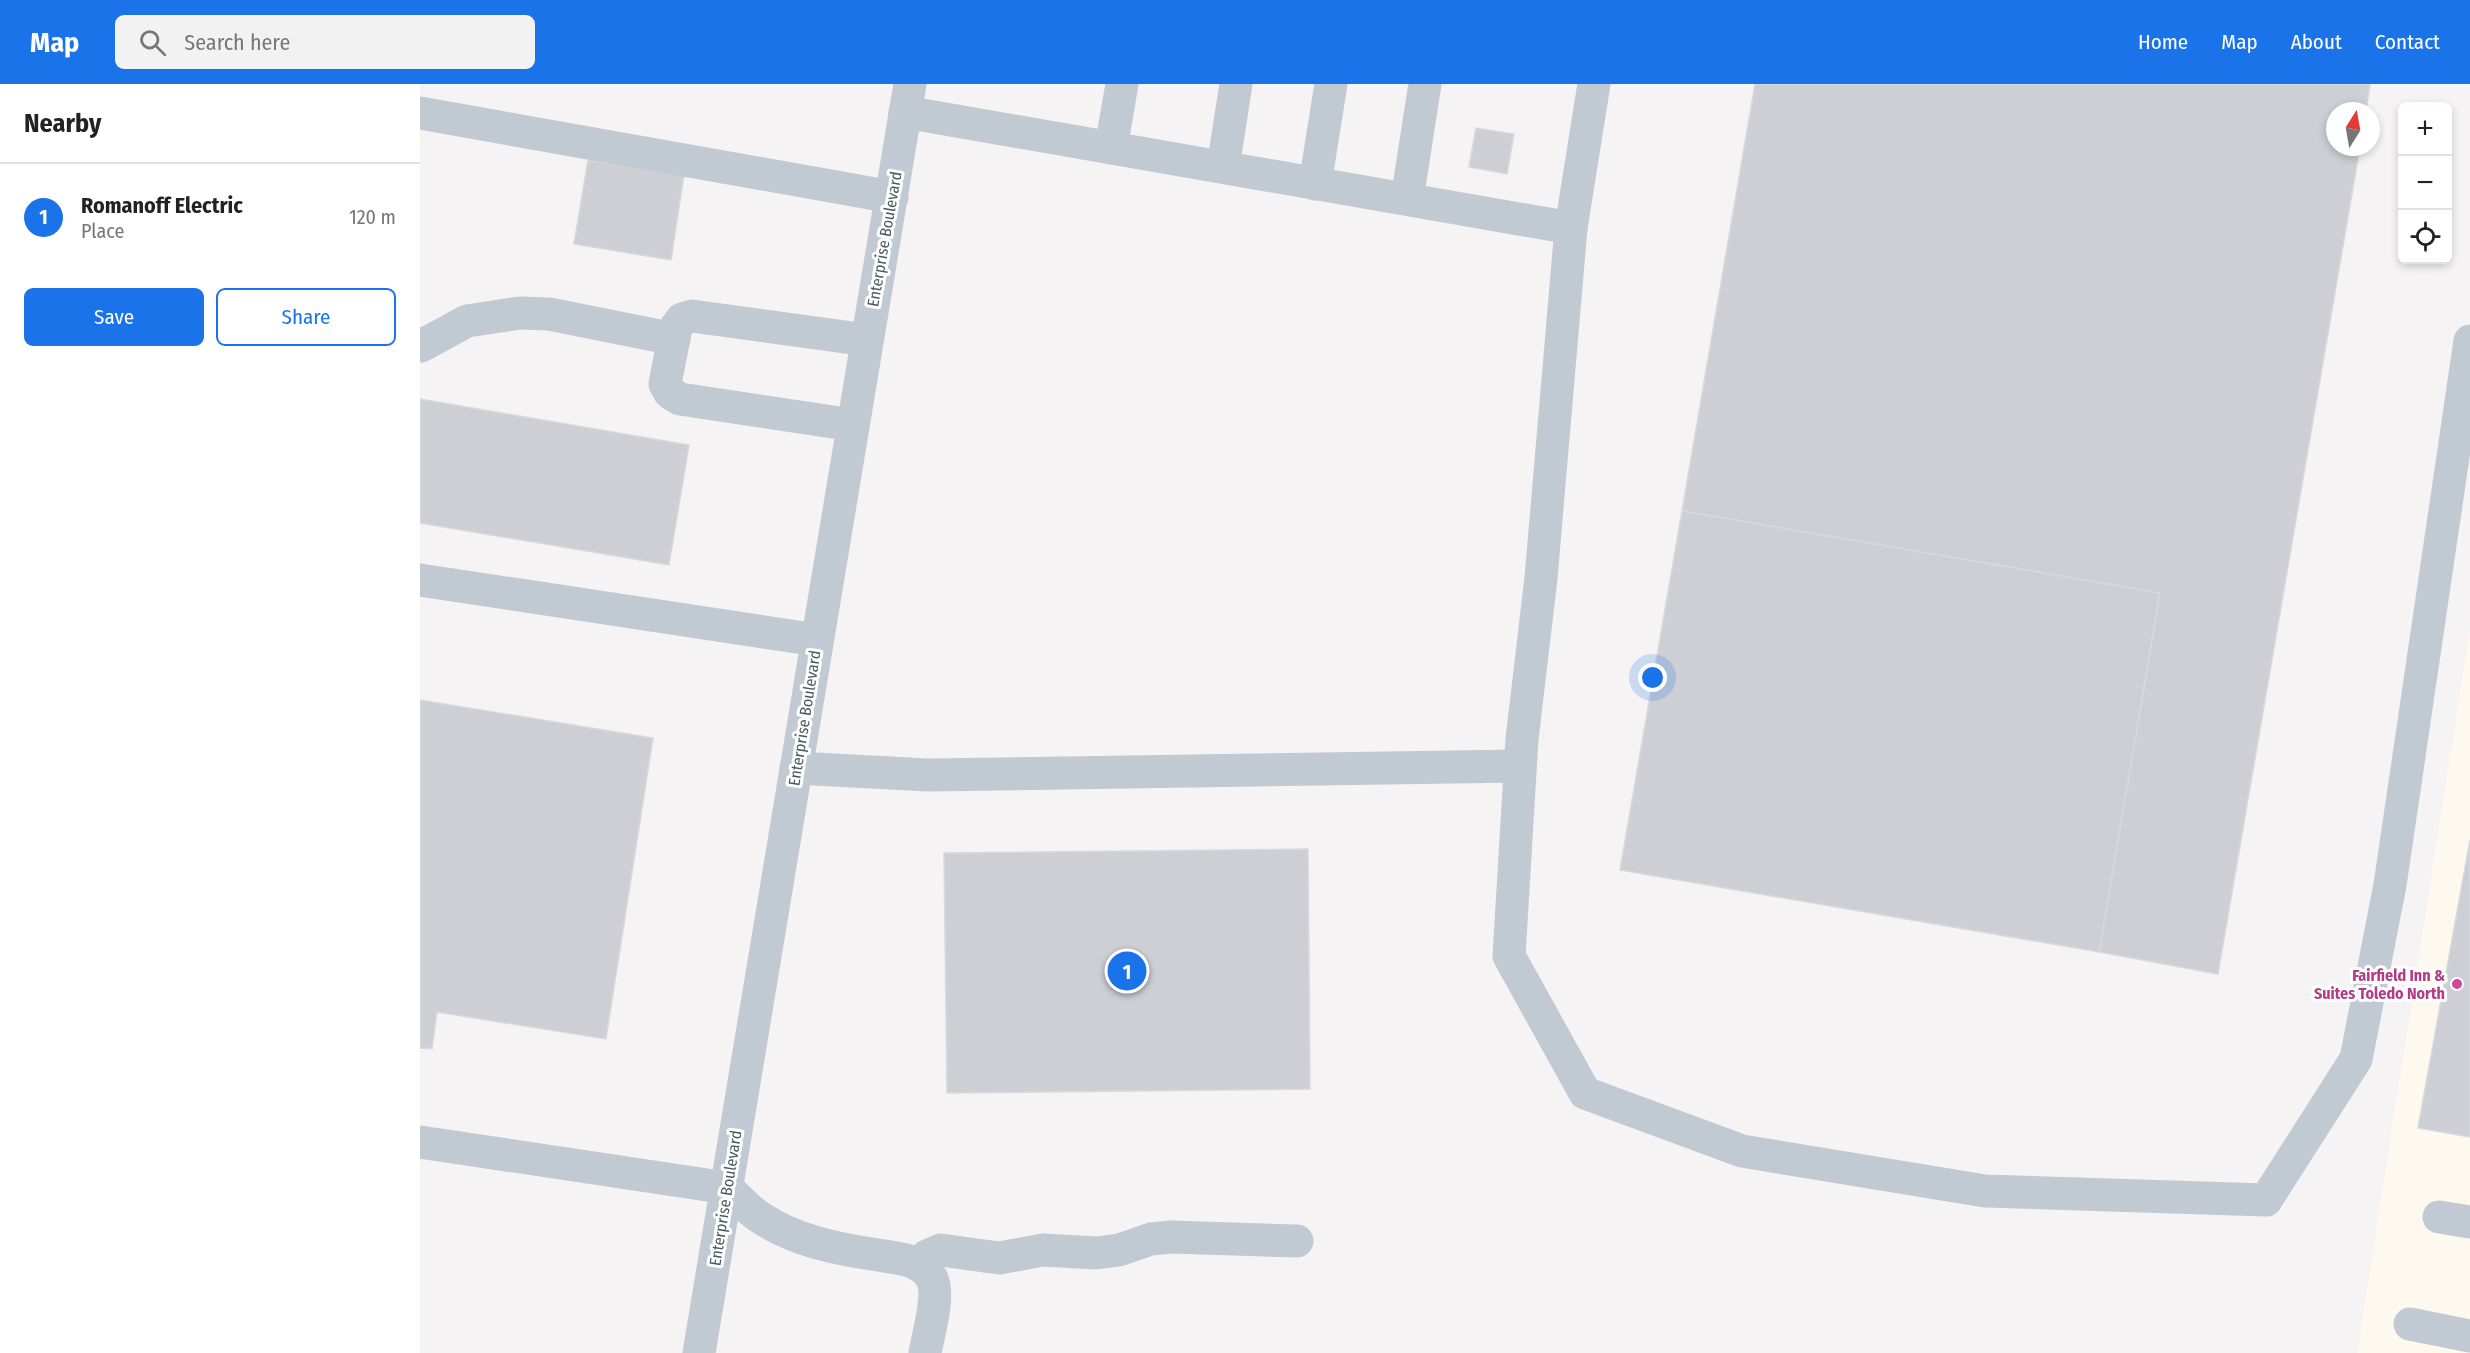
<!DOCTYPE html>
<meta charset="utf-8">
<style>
:root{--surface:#fff;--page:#f2f2f2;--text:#222;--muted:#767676;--line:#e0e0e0;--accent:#1a73e8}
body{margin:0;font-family:"Fira Sans Condensed",sans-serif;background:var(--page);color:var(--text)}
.controls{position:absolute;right:18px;top:18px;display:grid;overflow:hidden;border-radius:9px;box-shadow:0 3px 9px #0003}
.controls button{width:54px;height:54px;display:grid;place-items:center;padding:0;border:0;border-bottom:2px solid var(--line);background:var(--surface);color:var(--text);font:30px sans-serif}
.compass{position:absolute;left:1906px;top:18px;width:54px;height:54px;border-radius:50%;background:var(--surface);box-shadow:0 3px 9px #0003;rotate:11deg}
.you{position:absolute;left:1233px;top:594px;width:21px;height:21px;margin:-15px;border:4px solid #fff;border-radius:50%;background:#1a73e8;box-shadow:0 0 0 9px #1a73e833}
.badge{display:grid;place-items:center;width:39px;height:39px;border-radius:50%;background:var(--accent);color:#fff;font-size:20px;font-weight:700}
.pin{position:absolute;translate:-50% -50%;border:3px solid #fff;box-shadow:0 2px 6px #0006}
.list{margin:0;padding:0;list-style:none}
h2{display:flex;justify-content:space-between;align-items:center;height:78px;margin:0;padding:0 24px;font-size:26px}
h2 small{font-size:20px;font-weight:400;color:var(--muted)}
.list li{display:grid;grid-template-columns:39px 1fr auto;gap:18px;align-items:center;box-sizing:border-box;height:108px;padding:0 24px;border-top:2px solid var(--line)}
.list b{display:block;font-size:22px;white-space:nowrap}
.list p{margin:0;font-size:20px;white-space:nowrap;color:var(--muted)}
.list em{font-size:20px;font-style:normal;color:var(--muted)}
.actions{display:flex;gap:12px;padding:18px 24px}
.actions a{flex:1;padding:14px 0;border:2px solid var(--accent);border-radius:9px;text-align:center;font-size:21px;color:var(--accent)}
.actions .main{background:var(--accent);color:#fff}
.icon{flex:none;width:33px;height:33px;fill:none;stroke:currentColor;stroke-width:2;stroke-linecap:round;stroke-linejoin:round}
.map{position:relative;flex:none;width:2050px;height:1269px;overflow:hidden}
header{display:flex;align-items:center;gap:36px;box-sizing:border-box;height:84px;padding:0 30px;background:var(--accent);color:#fff}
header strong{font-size:28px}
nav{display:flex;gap:33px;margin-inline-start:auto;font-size:21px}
.search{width:420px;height:54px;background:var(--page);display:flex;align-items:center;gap:15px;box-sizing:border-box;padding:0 21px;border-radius:9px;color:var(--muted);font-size:22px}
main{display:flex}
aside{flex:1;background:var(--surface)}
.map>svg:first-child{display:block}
.commercial{fill:#fdf9ef}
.building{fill:#cdcfd5;stroke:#d7d9de;stroke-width:1.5}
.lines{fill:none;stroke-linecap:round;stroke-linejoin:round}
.minor{stroke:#c1cad2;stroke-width:33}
.hotel-dot{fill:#d1479c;stroke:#fff;stroke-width:2}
.labels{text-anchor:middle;stroke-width:6;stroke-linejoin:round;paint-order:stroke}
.street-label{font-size:16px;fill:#4a5661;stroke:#fff}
.hotel-label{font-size:16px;font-weight:bold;fill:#b23c85;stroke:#fff;text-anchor:end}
</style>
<header>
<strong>Map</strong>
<div class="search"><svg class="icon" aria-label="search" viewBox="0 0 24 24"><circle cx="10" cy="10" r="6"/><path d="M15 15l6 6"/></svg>Search here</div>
<nav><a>Home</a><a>Map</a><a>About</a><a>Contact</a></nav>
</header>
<main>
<aside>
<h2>Nearby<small></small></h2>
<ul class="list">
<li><span class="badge">1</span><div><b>Romanoff Electric</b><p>Place</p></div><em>120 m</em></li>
</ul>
<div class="actions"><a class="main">Save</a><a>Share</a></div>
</aside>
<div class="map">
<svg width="2050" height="1269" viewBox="0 0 2050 1269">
<rect width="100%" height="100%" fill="#f5f3f3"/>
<polygon class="commercial" points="2050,545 2050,1269 1937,1269"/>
<g class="building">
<polygon points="1335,0 1950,0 1946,27 1915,27 1915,63 1940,63 1798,890 1679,868 1740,509 1262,427"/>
<polygon points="1056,44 1094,50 1087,90 1049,83"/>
<polygon points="168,76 264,91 251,176 154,160"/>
<polygon points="0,315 269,361 249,481 0,439"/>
<polygon points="1262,427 1740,509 1679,868 1200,786"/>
<polygon points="0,616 233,654 186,955 17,928 12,965 0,964"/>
<polygon points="2050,756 2050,1053 1998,1044"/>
<polygon points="888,765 890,1005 527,1009 524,769"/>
</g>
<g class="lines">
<g class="minor">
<polyline points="485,28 1151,144 1174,0"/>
<polyline points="0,29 472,113"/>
<polyline points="691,64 702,0"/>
<polyline points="803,83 816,0"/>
<polyline points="895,100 911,0"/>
<polyline points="987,115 1005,0"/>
<polyline points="1151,144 1121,494 1102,655 1089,872 1165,1009 1322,1067 1565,1107 1846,1116 1936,975 1970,801 2050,257"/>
<polyline points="1,262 47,237 100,229 129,230 254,255"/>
<polyline points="433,341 260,315 250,309 245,300 256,243 262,235 272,232 447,256"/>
<polyline points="0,496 397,556"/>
<polyline points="376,684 508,691 1100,682"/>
<path d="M0 1058 307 1104C318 1114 329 1127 341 1134 376 1157 417 1165 458 1171 476 1174 500 1175 511 1193 521 1209 508 1251 505 1269"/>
<polyline points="2019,1133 2050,1138"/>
<polyline points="499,1181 507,1172 521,1166 579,1174 623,1166 676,1169 699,1166 731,1155 751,1153 877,1157"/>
<polyline points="1990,1240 2050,1252"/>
<polyline points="279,1269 490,0"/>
</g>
</g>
<circle class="hotel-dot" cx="2037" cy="900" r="6"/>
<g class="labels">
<g class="street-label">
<text transform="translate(464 155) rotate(-80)" y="6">Enterprise Boulevard</text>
<text transform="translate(384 634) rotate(-81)" y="6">Enterprise Boulevard</text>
<text transform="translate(305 1114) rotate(-81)" y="6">Enterprise Boulevard</text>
</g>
<g class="hotel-label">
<text x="2025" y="897">Fairfield Inn &amp;<tspan x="2025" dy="18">Suites Toledo North</tspan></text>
</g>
</g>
</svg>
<div class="controls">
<button>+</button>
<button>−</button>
<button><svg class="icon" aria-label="locate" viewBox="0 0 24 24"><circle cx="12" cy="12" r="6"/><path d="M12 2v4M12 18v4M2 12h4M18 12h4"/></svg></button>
</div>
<svg class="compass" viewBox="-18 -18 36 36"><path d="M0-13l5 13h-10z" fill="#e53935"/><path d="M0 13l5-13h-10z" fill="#767676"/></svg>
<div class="you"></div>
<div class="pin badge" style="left:707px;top:887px">1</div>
</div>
</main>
